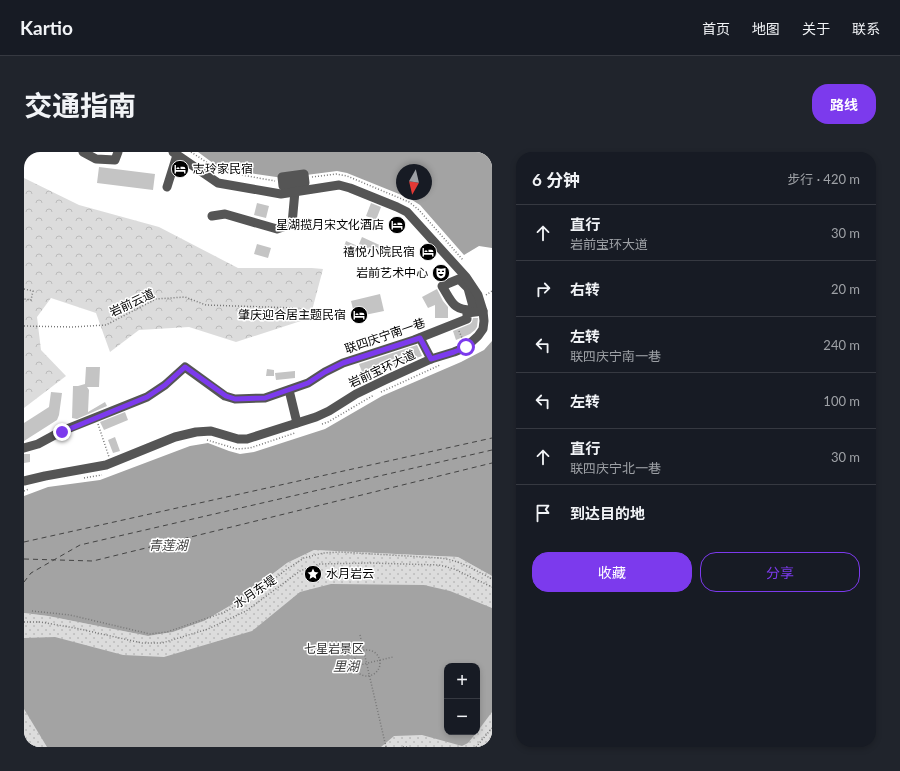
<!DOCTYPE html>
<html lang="zh">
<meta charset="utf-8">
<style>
:root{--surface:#171b24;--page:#20242c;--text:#f1f3f6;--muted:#9ea1a6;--line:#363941;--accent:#7c3aed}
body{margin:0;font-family:Lato,"Noto Sans SC",sans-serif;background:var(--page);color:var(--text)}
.controls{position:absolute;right:12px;bottom:12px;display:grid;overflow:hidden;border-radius:8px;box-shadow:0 2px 6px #0003}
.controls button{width:36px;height:36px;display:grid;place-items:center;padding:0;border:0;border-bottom:1px solid var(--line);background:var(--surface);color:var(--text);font:20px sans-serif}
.compass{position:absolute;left:372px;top:12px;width:36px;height:36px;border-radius:50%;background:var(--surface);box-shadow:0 2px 6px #0003;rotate:188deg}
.stop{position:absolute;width:12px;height:12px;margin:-9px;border:3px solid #7c3aed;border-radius:50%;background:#fff}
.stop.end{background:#7c3aed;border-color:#fff;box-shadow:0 1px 4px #0008}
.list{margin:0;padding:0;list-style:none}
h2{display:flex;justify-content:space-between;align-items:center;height:52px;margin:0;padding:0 16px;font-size:17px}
h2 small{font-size:13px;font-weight:400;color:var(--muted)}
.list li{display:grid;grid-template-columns:26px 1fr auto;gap:12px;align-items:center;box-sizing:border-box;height:56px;padding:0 16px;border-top:1px solid var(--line)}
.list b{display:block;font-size:15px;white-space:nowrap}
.list p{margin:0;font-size:13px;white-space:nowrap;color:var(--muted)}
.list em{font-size:13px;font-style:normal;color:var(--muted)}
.actions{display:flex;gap:8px;padding:12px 16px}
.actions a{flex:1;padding:9px 0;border:1px solid var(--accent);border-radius:16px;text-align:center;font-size:14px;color:var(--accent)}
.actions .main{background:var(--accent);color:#fff}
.icon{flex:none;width:22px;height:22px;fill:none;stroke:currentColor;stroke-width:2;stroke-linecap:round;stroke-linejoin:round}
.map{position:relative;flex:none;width:468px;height:595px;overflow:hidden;border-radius:16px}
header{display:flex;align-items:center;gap:24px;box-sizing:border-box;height:56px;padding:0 20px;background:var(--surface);border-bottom:1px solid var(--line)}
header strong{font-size:19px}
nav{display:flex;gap:22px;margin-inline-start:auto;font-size:14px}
.intro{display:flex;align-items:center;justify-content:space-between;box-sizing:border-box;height:96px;padding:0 24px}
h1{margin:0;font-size:28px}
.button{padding:10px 18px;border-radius:16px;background:var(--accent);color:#fff;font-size:14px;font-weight:700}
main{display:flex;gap:24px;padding:0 24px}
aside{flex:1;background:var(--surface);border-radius:16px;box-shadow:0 2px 6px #0003}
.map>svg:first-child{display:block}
.forest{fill:url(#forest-crowns)}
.park{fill:url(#park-dots);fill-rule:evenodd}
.water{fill:#a3a3a3;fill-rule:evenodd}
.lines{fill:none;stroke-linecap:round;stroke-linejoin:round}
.ferry{stroke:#444;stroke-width:1;stroke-dasharray:5 4;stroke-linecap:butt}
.building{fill:#c4c4c4}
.path{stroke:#777;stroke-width:1.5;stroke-dasharray:1 2;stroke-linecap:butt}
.minor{stroke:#555;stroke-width:9}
.route{stroke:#7c3aed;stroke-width:5}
.labels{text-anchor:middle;stroke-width:3;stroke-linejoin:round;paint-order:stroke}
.poi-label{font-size:12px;fill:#000;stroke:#fff;text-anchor:end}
.street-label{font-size:12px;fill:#000;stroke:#fff}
.park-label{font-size:12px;fill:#333;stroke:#fff}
.water-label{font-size:13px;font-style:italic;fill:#444;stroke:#fff}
</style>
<header>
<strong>Kartio</strong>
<nav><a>首页</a><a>地图</a><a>关于</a><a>联系</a></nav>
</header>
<div class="intro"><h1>交通指南</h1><a class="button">路线</a></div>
<main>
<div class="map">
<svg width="468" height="595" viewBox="0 0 468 595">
<defs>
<pattern id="forest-crowns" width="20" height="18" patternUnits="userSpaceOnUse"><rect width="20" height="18" fill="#dcdcdc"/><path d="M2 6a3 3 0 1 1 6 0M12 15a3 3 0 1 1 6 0" fill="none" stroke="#bbb"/></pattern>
<pattern id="park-dots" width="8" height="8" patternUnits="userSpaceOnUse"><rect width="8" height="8" fill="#dcdcdc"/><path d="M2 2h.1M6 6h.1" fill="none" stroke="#bbb" stroke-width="1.8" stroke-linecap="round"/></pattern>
</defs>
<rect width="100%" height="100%" fill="#fff"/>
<polygon class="forest" points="0,26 55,53 135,75 214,116 288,116 299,117 286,166 212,190 165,175 115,178 86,200 72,161 27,146 13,165 17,198 42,224 0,256"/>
<path class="park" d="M290 398 434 405 468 424V595H0V461L24 464 124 484 149 480 180 469 209 452 263 411ZM423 514H453V580H423Z"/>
<g class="water">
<path d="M174 0H468V96L455 94 440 103 396 53 385 46 323 21 313 19 259 26 197 17ZM378 18H402V42H378Z"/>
<polygon points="468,189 468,424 434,405 290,398 263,411 209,452 180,469 149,480 124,484 24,464 0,461 0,344 24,335 76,328 166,294 184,291 205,299 216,302 230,300 301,277 358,244 437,210 460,198"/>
<polygon points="307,432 400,433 426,439 468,456 468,560 453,580 453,514 423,514 423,580 453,580 444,591 438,594 398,583 370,584 357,595 23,595 0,557 0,486 31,485 99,503 140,505 228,479 276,440"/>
</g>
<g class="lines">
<g class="ferry">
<polyline points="0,390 468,286"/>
<polyline points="0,407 69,409 468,311"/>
<polyline points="0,430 7,421 56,393 468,298"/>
</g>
</g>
<g class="building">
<polygon points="156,12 161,16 155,23 154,21"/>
<polygon points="75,15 131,22 129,38 73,31"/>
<polygon points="233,51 245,54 242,66 230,63"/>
<polygon points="347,51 357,55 352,68 342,64"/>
<polygon points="338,85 362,96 359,103 335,92"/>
<polygon points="322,89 336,95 333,103 319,97"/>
<polygon points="233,92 247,96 244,106 230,102"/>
<polygon points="413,137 419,149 424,155 424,166 411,166 411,153 404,156 398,145"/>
<polygon points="356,142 360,159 331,165 327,149"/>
<polygon points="449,166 454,166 453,175 451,178 446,182 432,188 429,179 446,172 448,170"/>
<polygon points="393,193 398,204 340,225 335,212"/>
<polygon points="62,215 76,215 75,235 63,235 65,238 64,260 81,250 83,254 53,267 48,266 49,234 54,234 61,232"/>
<polygon points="243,217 250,218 250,224 242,224"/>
<polygon points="271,219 271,226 252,228 251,221"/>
<polygon points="27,240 38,241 35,263 33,268 0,289 0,271 25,255"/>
<polygon points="101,260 104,268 80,278 76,270"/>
<polygon points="91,285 96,299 89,301 84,288"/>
<polygon points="0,302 6,302 6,310 0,311"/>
</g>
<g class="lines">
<g class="path">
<polyline points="167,0 196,19 251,29"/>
<polyline points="288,25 312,22 323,24 385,50 395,58 439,108"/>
<polyline points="0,137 9,139 7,148 0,147"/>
<polyline points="462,143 468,139"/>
<polyline points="0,174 48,175 82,173 132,147 161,145 182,153 271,156"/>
<polyline points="435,179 439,188"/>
<polyline points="357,240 416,213"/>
<polyline points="74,272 85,305"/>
<polyline points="298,272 304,270 350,243"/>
<polyline points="183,288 213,297 226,296 271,281"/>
<polyline points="60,326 78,323"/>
<polyline points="0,339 5,337"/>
<path d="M8 459 46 463 126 482 143 480 201 460 228 444 263 417 280 406 299 401 316 400 416 406C435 408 451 418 468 427"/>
<polyline points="0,470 16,470 51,476 118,491 138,491 184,477 222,459 276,419 295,412 346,411 415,413 430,417 468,435"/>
<polyline points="336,483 362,595"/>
<circle cx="343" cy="511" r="13"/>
<polyline points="315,518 369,505"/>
<polyline points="0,585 7,595"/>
<polyline points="379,595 383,595"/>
<polyline points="452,595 468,576"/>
</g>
<g class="minor">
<polyline points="59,0 72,7 91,8 94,0"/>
<polygon points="280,22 281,31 259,34 258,25"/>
<polyline points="143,35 153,3"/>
<polyline points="188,64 201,62 253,77 268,72 271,39"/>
<path d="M435 127 444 136 450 158C429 159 428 150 418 134Z"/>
<polyline points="396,186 407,207"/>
<polyline points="265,238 273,271"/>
<polyline points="0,296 14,292 38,279 123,245 141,233 161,215 201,244 211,247 241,246 284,231 301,220 319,211 390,188 443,167 443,161 459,159"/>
<polyline points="0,329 21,324 82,313 151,285 172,280 187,279 214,287 223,287 292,265 305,259 332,242 361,228 407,207 430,200 442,195 454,184 459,177 460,169 459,159 454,143 442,125 383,60 373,55 326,36 315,33 257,42 194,31 149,0"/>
</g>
</g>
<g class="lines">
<polyline class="route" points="38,280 123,245 141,233 161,215 202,244 211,247 241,246 284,231 301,220 319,211 396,186 407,207 430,200 442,195"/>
</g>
<defs>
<symbol id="hotel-disc" viewBox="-11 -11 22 22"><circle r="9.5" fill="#000" stroke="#fff"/><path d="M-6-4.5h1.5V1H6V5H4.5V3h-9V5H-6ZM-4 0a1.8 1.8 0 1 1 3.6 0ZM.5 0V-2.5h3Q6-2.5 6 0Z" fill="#fff"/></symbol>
<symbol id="theatre-disc" viewBox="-11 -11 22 22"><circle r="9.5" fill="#000" stroke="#fff"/><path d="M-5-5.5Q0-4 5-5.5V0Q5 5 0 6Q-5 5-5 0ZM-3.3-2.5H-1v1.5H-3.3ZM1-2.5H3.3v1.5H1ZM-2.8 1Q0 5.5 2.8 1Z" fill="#fff"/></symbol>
<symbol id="sight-disc" viewBox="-11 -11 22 22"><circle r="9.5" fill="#000" stroke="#fff"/><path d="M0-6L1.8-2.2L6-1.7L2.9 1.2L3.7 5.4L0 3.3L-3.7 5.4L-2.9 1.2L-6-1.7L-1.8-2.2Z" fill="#fff"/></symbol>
</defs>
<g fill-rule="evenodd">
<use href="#hotel-disc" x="146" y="7" width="20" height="20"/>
<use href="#hotel-disc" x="363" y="63" width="20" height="20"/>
<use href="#hotel-disc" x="394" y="90" width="20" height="20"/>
<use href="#theatre-disc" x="407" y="111" width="20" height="20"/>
<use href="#hotel-disc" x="325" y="153" width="20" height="20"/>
<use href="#sight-disc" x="279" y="412" width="20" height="20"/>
</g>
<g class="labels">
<g class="poi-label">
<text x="169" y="21" text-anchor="start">志玲家民宿</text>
<text x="360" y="77">星湖揽月宋文化酒店</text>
<text x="391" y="104">禧悦小院民宿</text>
<text x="404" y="125">岩前艺术中心</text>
<text x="322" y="167">肇庆迎合居主题民宿</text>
<text x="302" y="426" text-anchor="start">水月岩云</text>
</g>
<g class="street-label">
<text transform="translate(108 151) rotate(-25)" y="4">岩前云道</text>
<text transform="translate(361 184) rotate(-19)" y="4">联四庆宁南一巷</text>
<text transform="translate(358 217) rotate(-25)" y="4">岩前宝环大道</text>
<text transform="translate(231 440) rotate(-34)" y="4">水月东堤</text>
</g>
<g class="park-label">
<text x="310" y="501">七星岩景区</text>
</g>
<g class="water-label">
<text x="144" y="398">青莲湖</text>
<text x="322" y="519">里湖</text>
</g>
</g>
</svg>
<div class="controls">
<button>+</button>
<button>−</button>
</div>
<svg class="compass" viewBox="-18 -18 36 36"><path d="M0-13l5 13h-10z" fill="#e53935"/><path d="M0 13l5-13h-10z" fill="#9ea1a6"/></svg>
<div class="stop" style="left:442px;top:195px"></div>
<div class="stop end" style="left:38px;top:280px"></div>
</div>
<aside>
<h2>6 分钟<small>步行 · 420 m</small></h2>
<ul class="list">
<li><svg class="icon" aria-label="ahead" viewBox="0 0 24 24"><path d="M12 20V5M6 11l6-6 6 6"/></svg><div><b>直行</b><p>岩前宝环大道</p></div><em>30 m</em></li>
<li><svg class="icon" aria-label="right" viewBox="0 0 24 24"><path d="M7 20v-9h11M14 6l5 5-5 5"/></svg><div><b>右转</b></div><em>20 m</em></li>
<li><svg class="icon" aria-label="left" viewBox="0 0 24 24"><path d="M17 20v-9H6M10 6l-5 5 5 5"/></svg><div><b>左转</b><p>联四庆宁南一巷</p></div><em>240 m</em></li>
<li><svg class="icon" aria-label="left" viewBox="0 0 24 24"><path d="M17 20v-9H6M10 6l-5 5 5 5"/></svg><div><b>左转</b></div><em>100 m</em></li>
<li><svg class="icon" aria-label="ahead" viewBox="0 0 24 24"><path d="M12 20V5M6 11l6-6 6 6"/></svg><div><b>直行</b><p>联四庆宁北一巷</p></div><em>30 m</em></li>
<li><svg class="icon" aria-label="arrive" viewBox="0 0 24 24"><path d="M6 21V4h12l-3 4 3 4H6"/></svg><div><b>到达目的地</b></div></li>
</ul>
<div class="actions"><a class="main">收藏</a><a>分享</a></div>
</aside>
</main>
